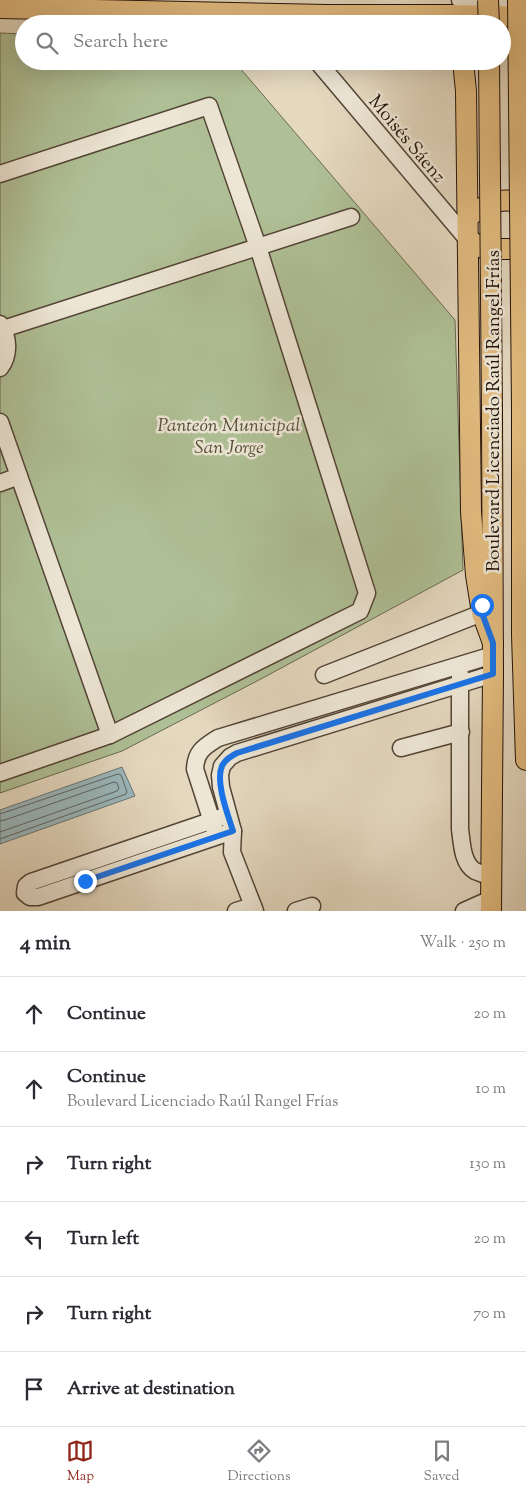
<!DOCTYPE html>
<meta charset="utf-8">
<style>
:root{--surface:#fff;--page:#f7f7f7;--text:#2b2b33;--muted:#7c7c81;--line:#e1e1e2;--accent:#8f2418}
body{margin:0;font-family:"Sorts Mill Goudy",serif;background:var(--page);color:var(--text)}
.stop{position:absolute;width:15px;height:15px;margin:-11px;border:4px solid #1a73e8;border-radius:50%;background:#fff}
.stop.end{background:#1a73e8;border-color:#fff;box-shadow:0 1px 5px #0008}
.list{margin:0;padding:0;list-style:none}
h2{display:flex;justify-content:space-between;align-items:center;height:65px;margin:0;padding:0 20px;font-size:21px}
h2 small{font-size:16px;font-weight:400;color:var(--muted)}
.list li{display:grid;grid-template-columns:32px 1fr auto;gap:15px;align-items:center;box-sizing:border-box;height:75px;padding:0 20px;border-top:1px solid var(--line)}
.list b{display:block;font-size:19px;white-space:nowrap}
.list p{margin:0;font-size:16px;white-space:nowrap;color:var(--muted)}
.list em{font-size:16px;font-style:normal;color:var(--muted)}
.icon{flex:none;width:28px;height:28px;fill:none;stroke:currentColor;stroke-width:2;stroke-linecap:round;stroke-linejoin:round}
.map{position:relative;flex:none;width:526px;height:911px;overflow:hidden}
.search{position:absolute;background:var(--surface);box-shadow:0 5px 20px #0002;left:15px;right:15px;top:15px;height:55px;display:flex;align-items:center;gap:12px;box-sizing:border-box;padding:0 18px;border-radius:28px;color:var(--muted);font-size:19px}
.sheet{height:515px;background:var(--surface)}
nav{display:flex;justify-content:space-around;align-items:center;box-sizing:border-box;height:70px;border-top:1px solid var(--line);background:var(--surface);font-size:14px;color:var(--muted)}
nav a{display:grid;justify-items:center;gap:2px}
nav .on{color:var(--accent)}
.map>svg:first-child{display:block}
.green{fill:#afc096;stroke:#696950}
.water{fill:#9ab7bc;stroke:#6a7574}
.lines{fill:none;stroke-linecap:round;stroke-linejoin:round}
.shore{stroke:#5e6462;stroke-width:1}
.minor-casing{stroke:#534436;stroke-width:19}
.major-casing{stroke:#231209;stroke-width:22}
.minor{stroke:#ede6d5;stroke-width:16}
.major{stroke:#e2bc80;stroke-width:20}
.major-bridge-casing{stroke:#231209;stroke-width:22;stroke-linecap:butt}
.major-bridge{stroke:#e2bc80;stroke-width:20}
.route{stroke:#1a73e8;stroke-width:6}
.labels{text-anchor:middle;stroke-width:5;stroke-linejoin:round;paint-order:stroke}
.street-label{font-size:19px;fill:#231209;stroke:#ede6d5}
.park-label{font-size:19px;font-style:italic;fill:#544f3a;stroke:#ede6d5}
</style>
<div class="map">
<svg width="526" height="911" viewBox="0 0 526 911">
<rect width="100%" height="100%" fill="#e4d8bf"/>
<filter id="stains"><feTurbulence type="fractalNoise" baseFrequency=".004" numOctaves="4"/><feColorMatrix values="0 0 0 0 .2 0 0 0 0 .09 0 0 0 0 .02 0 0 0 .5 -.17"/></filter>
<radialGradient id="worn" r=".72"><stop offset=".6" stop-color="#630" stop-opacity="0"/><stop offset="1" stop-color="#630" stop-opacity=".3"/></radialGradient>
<polygon class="green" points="0,33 24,34 24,61 234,61 455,320 463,570 259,680 122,751 0,793"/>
<polygon class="water" points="122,767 135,796 0,844 0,810"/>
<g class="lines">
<g class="shore">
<polyline points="0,814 118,774 121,775 127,792 126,794 0,839"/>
<polyline points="0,821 5,820 114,782 117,783 119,788 117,791 0,832"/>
</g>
<defs>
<g id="minor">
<polyline points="460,0 526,1"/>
<polyline points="317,61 468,240"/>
<polyline points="0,174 209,106 258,247 367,593 360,611 110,735 0,773"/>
<path d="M0 324C9 337 10 355 0 368"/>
<polyline points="3,329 351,217"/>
<polyline points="0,422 110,735"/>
<polyline points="0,483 19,476"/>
<path d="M460 674V829C462 843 462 863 475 871 480 873 486 875 491 877"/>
<polyline points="324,675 482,613"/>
<polyline points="401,748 461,732"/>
<polyline points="228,815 31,882 26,886 25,893 30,897 38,897 233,831"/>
<path d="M215 831 195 769C196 751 204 747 218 738L493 655"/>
<polyline points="236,911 253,906"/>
<polyline points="255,911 232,852 233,831 221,787 220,775 222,766 230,757 237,753 493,674"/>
<polyline points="296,911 312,906"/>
<polyline points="464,911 491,899"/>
</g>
<g id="major">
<polyline points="0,8 328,15 451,15 526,17"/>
<polyline points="463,61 466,91 471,512 476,575 482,613 493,643"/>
<path d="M477 212C491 199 508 198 526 204"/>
<polyline points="474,243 485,249 510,249 526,246"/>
<polyline points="522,409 522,635 526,760"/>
<polyline points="491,911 493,674 492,414"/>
</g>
</defs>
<use href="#minor" class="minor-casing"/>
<use href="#major" class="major-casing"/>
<use href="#minor" class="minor"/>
<use href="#major" class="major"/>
<defs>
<g id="major-bridge">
<polyline points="488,0 489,24"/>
<polyline points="518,0 522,409"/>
<polyline points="489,61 492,414"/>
</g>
</defs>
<use href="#major-bridge" class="major-bridge-casing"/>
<use href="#major-bridge" class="major-bridge"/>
</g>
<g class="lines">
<path class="route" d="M85 881 233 831C228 815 215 782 222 766 225 760 231 756 237 753L493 674V643L482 613V605"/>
</g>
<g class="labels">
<g class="street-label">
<text transform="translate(408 138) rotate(50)" y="7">Moisés Sáenz</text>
<text transform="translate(492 411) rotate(-90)" y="7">Boulevard Licenciado Raúl Rangel Frías</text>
</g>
<g class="park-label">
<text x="229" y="431">Panteón Municipal<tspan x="229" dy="22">San Jorge</tspan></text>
</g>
</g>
<rect width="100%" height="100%" filter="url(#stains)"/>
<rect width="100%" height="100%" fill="url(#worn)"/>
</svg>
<div class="stop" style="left:482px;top:605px"></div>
<div class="stop end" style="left:85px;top:881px"></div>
<div class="search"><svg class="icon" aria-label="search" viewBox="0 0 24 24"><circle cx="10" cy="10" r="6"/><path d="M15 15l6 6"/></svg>Search here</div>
</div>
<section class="sheet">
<h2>4 min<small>Walk · 250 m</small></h2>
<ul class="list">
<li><svg class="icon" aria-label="ahead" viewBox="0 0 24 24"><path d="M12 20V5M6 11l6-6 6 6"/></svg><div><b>Continue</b></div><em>20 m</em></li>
<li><svg class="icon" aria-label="ahead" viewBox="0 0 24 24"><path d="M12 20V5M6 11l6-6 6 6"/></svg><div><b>Continue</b><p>Boulevard Licenciado Raúl Rangel Frías</p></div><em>10 m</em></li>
<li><svg class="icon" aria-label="right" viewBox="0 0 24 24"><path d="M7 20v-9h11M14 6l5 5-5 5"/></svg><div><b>Turn right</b></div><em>130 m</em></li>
<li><svg class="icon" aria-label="left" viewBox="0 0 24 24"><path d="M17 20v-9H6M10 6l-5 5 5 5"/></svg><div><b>Turn left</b></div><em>20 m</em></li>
<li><svg class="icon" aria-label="right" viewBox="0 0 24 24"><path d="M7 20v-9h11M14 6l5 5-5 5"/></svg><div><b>Turn right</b></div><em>70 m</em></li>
<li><svg class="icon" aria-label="arrive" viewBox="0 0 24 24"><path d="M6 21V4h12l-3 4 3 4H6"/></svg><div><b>Arrive at destination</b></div></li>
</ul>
</section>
<nav>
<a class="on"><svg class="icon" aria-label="map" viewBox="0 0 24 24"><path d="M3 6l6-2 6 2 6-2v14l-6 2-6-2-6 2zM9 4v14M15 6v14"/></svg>Map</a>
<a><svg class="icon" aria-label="directions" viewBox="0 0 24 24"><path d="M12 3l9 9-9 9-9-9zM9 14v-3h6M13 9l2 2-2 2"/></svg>Directions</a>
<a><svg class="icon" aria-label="saved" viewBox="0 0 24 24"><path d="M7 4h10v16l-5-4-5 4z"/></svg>Saved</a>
</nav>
